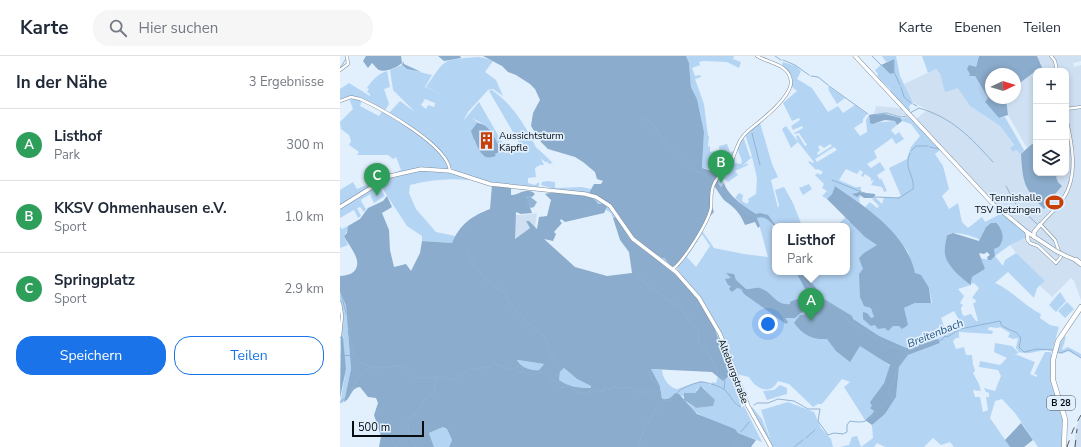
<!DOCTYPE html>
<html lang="de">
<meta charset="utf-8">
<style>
:root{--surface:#fff;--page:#f6f6f7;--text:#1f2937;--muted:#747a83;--line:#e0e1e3;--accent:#1a73e8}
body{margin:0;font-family:"Nunito Sans",sans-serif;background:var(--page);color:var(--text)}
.controls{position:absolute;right:12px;top:12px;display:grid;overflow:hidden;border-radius:8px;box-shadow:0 2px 6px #0003}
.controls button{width:36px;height:36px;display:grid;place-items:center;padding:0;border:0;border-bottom:1px solid var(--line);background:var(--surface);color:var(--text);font:20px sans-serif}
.compass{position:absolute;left:645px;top:12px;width:36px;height:36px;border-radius:50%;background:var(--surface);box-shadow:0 2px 6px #0003;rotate:86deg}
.scale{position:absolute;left:12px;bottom:10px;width:72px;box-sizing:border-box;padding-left:4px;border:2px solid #070c11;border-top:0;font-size:11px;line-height:14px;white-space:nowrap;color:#070c11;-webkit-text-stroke:3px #e2f0fe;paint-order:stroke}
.you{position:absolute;left:428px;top:268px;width:14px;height:14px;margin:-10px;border:3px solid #fff;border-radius:50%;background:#1a73e8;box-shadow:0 0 0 6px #1a73e833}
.badge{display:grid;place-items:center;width:26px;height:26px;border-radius:50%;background:var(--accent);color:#fff;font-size:13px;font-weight:700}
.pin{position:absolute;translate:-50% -33px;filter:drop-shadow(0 1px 2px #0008)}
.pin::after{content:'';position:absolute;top:21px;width:14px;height:12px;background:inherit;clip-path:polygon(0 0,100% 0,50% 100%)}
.popup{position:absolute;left:432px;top:167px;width:78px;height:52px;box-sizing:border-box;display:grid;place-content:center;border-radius:8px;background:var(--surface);filter:drop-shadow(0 1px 3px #0005);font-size:13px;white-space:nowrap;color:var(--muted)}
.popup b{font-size:15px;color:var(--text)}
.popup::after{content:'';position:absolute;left:50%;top:100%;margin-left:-8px;border:8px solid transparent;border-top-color:var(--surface)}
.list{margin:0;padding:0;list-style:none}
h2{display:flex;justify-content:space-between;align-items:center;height:52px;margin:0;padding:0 16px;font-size:17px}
h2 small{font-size:13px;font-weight:400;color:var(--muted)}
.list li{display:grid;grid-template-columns:26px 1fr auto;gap:12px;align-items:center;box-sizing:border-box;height:72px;padding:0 16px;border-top:1px solid var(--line)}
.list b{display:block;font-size:15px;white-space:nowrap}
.list p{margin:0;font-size:13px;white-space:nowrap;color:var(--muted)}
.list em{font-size:13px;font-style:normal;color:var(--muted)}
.actions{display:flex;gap:8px;padding:12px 16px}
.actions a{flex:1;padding:9px 0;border:1px solid var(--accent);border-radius:16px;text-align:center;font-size:14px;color:var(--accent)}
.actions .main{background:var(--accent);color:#fff}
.icon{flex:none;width:22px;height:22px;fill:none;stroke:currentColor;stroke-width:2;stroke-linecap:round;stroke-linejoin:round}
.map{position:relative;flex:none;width:741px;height:391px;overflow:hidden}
header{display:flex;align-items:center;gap:24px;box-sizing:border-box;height:56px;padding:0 20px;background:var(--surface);border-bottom:1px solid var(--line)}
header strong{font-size:19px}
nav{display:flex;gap:22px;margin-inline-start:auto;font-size:14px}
.search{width:280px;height:36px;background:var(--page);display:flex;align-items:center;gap:10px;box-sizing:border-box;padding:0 14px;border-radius:16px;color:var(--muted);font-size:15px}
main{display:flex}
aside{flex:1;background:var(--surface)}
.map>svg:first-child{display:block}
.built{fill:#cee0f2}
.green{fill:#b4d4f4;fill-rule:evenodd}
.forest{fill:#8baccc;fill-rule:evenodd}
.water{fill:#91b3d3}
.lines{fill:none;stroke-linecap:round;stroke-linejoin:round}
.stream{stroke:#91b3d3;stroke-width:1}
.minor-casing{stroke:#7c8c9b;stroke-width:3.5}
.major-casing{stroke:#7c8c9b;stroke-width:4.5}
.highway-casing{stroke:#7c8c9b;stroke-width:5.5}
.minor{stroke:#fff;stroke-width:2.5}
.major{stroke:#fff;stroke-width:3.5}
.highway{stroke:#fff;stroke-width:4.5}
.rail{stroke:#505860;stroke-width:1;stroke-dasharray:7 7;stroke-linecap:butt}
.major-bridge-casing{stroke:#7c8c9b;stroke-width:4.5;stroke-linecap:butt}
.major-bridge{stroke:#fff;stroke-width:3.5}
.labels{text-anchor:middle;stroke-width:3.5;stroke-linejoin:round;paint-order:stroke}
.shield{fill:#e2f0fe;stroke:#495058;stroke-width:1}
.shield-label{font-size:9px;font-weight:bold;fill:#070c11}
.poi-label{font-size:10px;fill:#070c11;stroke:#e2f0fe;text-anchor:start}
.street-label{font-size:10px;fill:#070c11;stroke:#e2f0fe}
.water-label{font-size:11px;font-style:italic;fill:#265782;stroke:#e2f0fe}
</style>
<header>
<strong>Karte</strong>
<div class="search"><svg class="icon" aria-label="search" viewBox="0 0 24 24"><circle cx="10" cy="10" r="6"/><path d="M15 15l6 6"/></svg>Hier suchen</div>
<nav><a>Karte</a><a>Ebenen</a><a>Teilen</a></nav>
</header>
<main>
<aside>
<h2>In der Nähe<small>3 Ergebnisse</small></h2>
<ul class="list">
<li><span class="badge" style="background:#2e9e5b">A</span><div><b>Listhof</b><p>Park</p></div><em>300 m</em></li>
<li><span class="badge" style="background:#2e9e5b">B</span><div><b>KKSV Ohmenhausen e.V.</b><p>Sport</p></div><em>1.0 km</em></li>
<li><span class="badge" style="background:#2e9e5b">C</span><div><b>Springplatz</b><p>Sport</p></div><em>2.9 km</em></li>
</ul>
<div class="actions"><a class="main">Speichern</a><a>Teilen</a></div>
</aside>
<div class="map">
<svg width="741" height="391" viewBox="0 0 741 391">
<rect width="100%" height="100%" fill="#e2f0fe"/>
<g class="built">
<polygon points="700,0 741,0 741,5 733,7 734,11 741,9 741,244 734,225 731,222 712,241 700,230 705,225 681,204 670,189 687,181 688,179 639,132 576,63 587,54 571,45 564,28 596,13 600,18 605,35 618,31 630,50 660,70 674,90 673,96 676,94 682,96 687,92 668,59 666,42 675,42 675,29 693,17 696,20 696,117 726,117 726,15 702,15 697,1"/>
<polygon points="536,50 557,52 567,59 560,60 548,57 534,58"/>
<polygon points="197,157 195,171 186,165 190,172 175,183 175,159 185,159"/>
<polygon points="741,361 741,391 734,391 736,372"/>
</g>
<g class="green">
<path d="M346 0H394L393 3 401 6 399 12 387 6 363 5 359 6 360 9 352 12 355 20 360 19 361 21 355 23 364 48 368 80H369L368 90 370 91V96L375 95 376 101 380 100 379 90 387 88 390 96 395 95V107L401 108 402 105 397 92 403 80 410 101 412 100 405 78 420 67 432 108 438 121 431 124 438 152 439 149 435 134 444 131 453 147 462 170H436C430 160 424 161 415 158 408 156 401 147 395 142L399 137 403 139 402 145 407 148 409 145 408 143 416 138 417 122 412 101 402 110 407 107 408 109 395 115 398 119 388 126 385 123 381 124 384 127 381 131 369 113 362 112 364 76 357 43 351 31 349 7Z"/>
<polygon points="542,0 556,0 560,20 573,47 569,50 570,55 569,56 549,35 551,34 537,20 538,18 535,14 541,9 550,18 554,17 554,3 546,6"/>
<polygon points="582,0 639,0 633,20 635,20 648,42 645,46 659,62 665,61 684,94 681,98 676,94 673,96 670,92 674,89 660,70 630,50 618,32 605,36 600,18 596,13 588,17"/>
<path d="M138 1 144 2 153 5 145 16 156 24 163 40 153 33 148 34 128 56 123 65 139 46 166 93 180 88 149 35 152 34C176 51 189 76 201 102L196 91 213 107 208 108V106H205L201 102 204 109H200L195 112 196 121 188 122V127L195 129 199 126V131C176 129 126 127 109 110L110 115 128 122V124C107 122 90 124 70 129L69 137 76 153 96 176 115 180 112 187 82 185V180L67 170 42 132 41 133 45 140 34 147 30 139 40 133 22 143 21 145 26 153 24 156 20 151 17 152 21 160 18 162 14 154 0 162V134L13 126 17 133 61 114 56 101 53 103 48 99H17L19 96 9 89 11 85 9 79 1 73 0 66 13 53 10 45 11 42 0 45V33L9 27 30 40V38L27 36 29 33 27 32C32 24 39 17 47 15L50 31 44 33 49 48 44 56 72 72 95 91C85 76 66 67 49 57L60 45 75 56 53 34 50 14 62 9 67 13 92 19 85 31 105 40 86 31C107 2 100 4 138 1ZM85 43 95 47 94 51 88 49 86 53 81 49ZM22 44 42 55 39 60 20 50ZM133 63C147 67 154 81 160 95L155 98 156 100H143L134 85 139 67 142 69Z"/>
<path d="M443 6 456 10 461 15 457 23 472 32 488 56 498 50 503 57 515 49 527 58 523 63V66L514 72 520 80 527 76 526 64 529 59 530 67 555 65 557 69 551 74 555 79 559 76 564 83 556 88 552 82 534 95 537 102 527 108 531 112 540 106 545 114 537 119 540 124 541 122 547 135 544 136 542 131 531 129 534 124 531 125V122L525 118 523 121 521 120 523 116 520 114 517 118 506 113 499 124 515 131H521V136L513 137 521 140 519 143 520 147 495 130 492 138 487 143 482 140 487 135 482 132 484 128 475 119 478 117 480 119 483 116 478 113 476 114 468 106 470 105 472 107 474 106 458 86 451 92 442 73 446 70 458 86 456 80 458 79 465 90 467 89 459 77 455 78 454 77 463 72 462 70 453 74 451 70 460 64 459 62 452 65 443 47 457 35 451 30 449 19 441 11ZM490 88 492 90 478 99 477 97 480 94 478 91 480 89 484 92ZM494 91 497 94 477 106 475 103Z"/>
<polygon points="488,30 505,42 497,48 489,35"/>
<path d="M560 52 563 53 600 94 595 98 603 110 609 133 602 140 609 153 618 147 622 166 628 172 642 161 645 166 662 157 686 177 687 181 670 189 655 200 663 210 665 204 676 197 705 225 697 232 694 242 668 216 655 227C672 234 684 250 701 258L700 262 710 269 719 271 712 295C700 292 691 300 679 296L676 292 678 282 673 283 668 281 670 277 660 271 658 272 649 271 648 274 653 275 652 278 619 276V282H616L613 285 616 293 624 291 626 299H632L633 308 635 315 633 317 639 328 641 335 633 334 635 341H640L643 356 648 354 646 341H649V337L646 336 644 332 655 335 661 320 658 314 639 311 640 305 660 309 667 302 654 296 655 287 672 290 679 297 670 300 675 298 695 306 690 318 697 321V319L694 318 705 296H711V311L725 361 723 391H698L675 357 662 343 655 345 650 362 670 391H614L610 386 601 389 593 382 584 391H545L537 387 534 391H500L509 389 512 381 517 380 521 391 533 382 532 369 545 358 556 341 559 311 568 299 600 287 598 283 572 290 544 305 550 310 544 327 530 346 533 350 531 351 534 355 532 358 525 364 504 331 510 326 502 323 482 348H478L473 351 449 328 438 325C430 340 416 333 409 321L396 318 406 345 404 347 399 340 403 348 400 350 401 352 404 350 422 386 398 377 395 373C376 366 358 362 345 346L356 352 370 350 375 345 363 331 357 333 355 337 344 339V341L335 337C331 341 329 344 322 343L320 330 311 313 322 314C322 321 329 332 337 333L361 325 371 329 372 326 376 327 378 320 383 325 390 311C381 298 380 281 373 268 364 251 352 237 340 222L341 218 337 214 338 210 361 173 374 192 404 198 428 201 417 161C441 155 435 202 435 216H507V170H496L506 161 509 166 540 167 564 252 575 247H592L589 232 575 217 568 196 552 176 525 151 530 146 537 152 539 150 532 143 535 141 542 148 544 141 555 142 561 140 549 112 567 103 571 91 580 80 571 68 562 65V62L568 61 570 63 565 56 559 53ZM651 167H658L661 187 659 191 654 193 651 204 639 202 645 213 632 221V228L634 227 639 232 632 242 636 244 635 247H633L638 265H636L631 258 624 260 622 258 621 252 623 249 620 247 624 240 618 233 631 229C622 222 606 209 605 197 605 192 606 185 607 179 613 174 633 180 640 184L646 171ZM362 178 370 190 356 211 347 201ZM614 255 622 269 615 275 602 279V275L605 273 601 262Z"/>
<path d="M207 125 215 126V132L242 131 251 133 249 137C277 145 276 165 295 182 303 189 313 196 322 202H324L333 211 334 218 290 183 276 161 273 162 271 157 266 154 267 151 258 148 254 143 248 139 249 137 214 133 201 129 202 126Z"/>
<polygon points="469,128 472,133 463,139 459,132"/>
<polygon points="0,170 2,173 8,170 9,172 4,180 8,189 0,192"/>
<polygon points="0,235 6,250 11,313 4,346 0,348 6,313 2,280 0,291 2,266 0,265"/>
<polygon points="720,236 726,245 716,256 709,249"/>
<polygon points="727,246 734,253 725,262 718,255"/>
<polygon points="724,280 726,281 722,294 728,291 741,298 741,302 728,295 722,298 716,296"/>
<path d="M177 304H178L204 308 199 314C192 315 181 312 177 304Z"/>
<path d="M224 312 237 323 251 330V332C239 332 229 331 219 324L220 316Z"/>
<polygon points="440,329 447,332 447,338 427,344 423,335 434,334"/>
<polygon points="448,346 474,356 481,372 491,383 493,391 432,391 410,352 412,351 422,363 431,385 421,354"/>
<polygon points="103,371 107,373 112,384 109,391 94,391 89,377"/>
</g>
<g class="forest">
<path d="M26 0H61L62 7C58 11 45 17 39 14 37 13 34 9 32 7L28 12 23 5Z"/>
<polygon points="98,0 120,0 121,2 104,5"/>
<path d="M143 0H346L349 7 351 31 357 43 364 76 362 112 376 116 379 120 376 124 379 126 378 127 381 131 384 127C388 140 405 151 416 158L420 157 428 159 436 170 435 172C431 166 425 159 417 162L420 170 418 172 415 166 405 169C401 159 396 153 388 147 382 144 378 134 373 129L372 151 374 156C360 169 348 204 332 211L324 202H322C313 196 303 189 295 182 276 164 277 145 249 137L254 128H261L263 125 257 123 255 116 243 106 235 101 208 93 201 86 191 70 193 57 200 44 195 33 190 28 176 19 168 16 162 10Z"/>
<polygon points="639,0 697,0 703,14 696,15 696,20 693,17 677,29 675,29 675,18 651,18 651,42 666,42 668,59 659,62 645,46 648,42 635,20 629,20 630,18 627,13 629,9 636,11"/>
<polygon points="554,3 554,17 550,18 541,9"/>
<polygon points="63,5 64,8 81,16 67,13 62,9"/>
<polygon points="545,58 561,62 562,65 557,69 555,65 545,64 532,68 530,67 529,59"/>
<path d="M137 67C149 67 156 84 161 95L155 98 156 100C152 101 149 102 146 101 140 100 133 81 131 75Z"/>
<path d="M692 88 696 90V117H720L716 121 718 126 722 130 715 138V142L704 153C684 132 683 128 681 98Z"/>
<path d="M152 129 171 130V139C179 139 187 130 195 138L192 141 186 140 192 157 181 158 176 156 175 183 190 172 186 165H189L197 173 199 161 207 160 211 144 205 138C216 135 254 136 258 148H263L267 151 264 157 225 166 221 163 220 165 222 167 214 176 216 178 213 185 204 183 235 211 267 220 292 217 289 196 280 184 273 162 276 161 290 183 340 222 360 246 373 268 386 304 392 317 383 325 372 316 311 313 320 330 322 343C329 344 331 341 335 337L339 338 357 358 395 373 398 377 416 384 411 391H109L112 384 107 373 103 371 89 377 94 391H39L41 380 34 359 38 347 36 342 28 341 20 331C10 332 12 342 4 346L11 313 6 250 0 235V220C3 220 9 219 12 217 26 207 8 189 4 180L7 177 8 170 20 163 28 152 43 145 47 140 52 151 42 157 49 174 50 194 54 211 66 208 71 215 80 197 82 185 112 187C120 168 132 160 150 153ZM177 304H178L204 308 199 314C192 315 181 312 177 304ZM224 312 237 323 251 330V332C239 332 229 331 219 324L220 316Z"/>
<path d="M495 130C526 151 567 178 575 217L581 219 589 232 591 247H575L564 252 568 269 562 273 559 270H553L548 275 545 272 538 273 535 269 531 270 523 263V256L527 257 531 262 534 261 531 252 524 250 520 241 519 218 523 213 519 202 524 197 537 189 525 181 487 143 492 138Z"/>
<polygon points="519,136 535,138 535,140 533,142 524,142 520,139 517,141 512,138"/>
<path d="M651 167H657C663 176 665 182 659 191L654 193 655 200 651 204H648L647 201 650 199 647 196 644 198 639 197 645 213 632 221 631 229C622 223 606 209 605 198 604 192 606 185 607 179L613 177 639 185 646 171Z"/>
<polygon points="456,216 464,217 483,241 469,240"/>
<path d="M386 217 394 218 396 224 406 233C412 234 416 230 422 233 433 237 436 250 450 248V246C456 243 463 241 470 243V246L481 247 484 243 512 260 513 263 539 280 566 292 598 283 600 287 568 299 559 311 556 341 545 358 532 369 525 364 532 358 534 355 530 352 532 350 530 346 544 327 550 309 520 290 510 306 496 295 487 283C473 284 463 279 454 267L460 259H465L466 253 470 249 455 262H445L448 266 446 268 404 238 401 233 397 232 392 236 389 233 391 230 388 229 385 223 391 222Z"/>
<polygon points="1,280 3,282 6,313 0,342"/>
<polygon points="681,367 693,384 684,391 670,391 665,384"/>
</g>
<g class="water">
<polygon points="188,139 197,146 194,151 191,152 188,149 186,140"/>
<polygon points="361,330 375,344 373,350 356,352 344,344 344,337 355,337"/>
</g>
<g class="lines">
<g class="stream">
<polyline points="435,0 441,4"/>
<polyline points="532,0 541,9"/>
<polyline points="443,4 455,9 469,19"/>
<polyline points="554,4 554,16 560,29"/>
<polyline points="544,9 554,16"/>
<polyline points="0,12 6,3"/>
<polyline points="471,20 478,21 488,29"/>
<polyline points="489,30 528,58"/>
<polyline points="561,31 564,41 571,47"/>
<polyline points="573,48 577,50"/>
<path d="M570 57 579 52C613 62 630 81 653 106"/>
<polyline points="531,59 546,57 561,61 567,60"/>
<polyline points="303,62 311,66 328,90"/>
<polyline points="412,77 420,109"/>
<polyline points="330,91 350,110"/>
<polyline points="590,91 599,93"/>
<polyline points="571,95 576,90 588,90"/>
<polyline points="351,112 369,121"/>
<polyline points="492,124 534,141"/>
<path d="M377 126 382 135 410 159C423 163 425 156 435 170"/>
<polyline points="666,130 675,147 697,168"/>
<path d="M535 141 559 142 573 133C575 119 563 113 570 97"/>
<polyline points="126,195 135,209"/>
<polyline points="136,211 145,223 165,237 169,246 191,270 205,281 211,299 219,308"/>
<polyline points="459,216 470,233 478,237 481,240"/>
<polyline points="296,218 310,232 322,239"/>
<polyline points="0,234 6,257 11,265"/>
<polyline points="325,242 339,251 351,266"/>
<polyline points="483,243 486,247 499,253 509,266 524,274 536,283 540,282 548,290 565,293 566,297"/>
<path d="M11 270 8 276C12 290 12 305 28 310"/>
<polyline points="355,270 358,274 358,284 374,307 378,317"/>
<polyline points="717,295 720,297 729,294 741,302"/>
<polyline points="0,300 15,299"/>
<polyline points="309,315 312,324 319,330 320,339"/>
<polyline points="207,318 211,324 217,326 221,332 229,330 233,334 237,334 238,336 241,336 241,338 254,334 263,336 264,331 271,333 272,330 275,330 278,333 291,331 300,338 304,338 305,335 311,334 316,338"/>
<polyline points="381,319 385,325 384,333"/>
<polyline points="216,321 221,312"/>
<polyline points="95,329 98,322"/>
<path d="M317 339C330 349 329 345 339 335 342 332 356 326 362 326 366 326 382 331 385 334 391 340 394 349 401 351"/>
<polyline points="88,341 94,336 95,331"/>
<path d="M0 346C15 339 13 318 30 312 34 310 38 312 42 312 48 312 55 309 61 310 78 315 65 325 93 321 98 320 100 323 105 321L112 324 129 314 150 311 153 307 172 314 178 309V311L184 312 179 316H184L191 319 202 316"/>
<path d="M414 349 417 347H428L438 343 454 345 468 353H480L478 365 488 379 494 377 503 378 507 376V369L510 365C528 368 528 364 538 353 542 348 549 346 553 341L548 338C549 332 552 329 554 323 561 302 565 293 589 287 595 285 602 286 605 280L607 281 620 273 660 265 662 270 677 277 681 282 679 291 684 296 697 293 714 294"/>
<polyline points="79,351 86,342"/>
<polyline points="305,369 310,365 318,349"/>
<polyline points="401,376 409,366"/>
<polyline points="466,382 475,374"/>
<polyline points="55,391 62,383 68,380"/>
<polyline points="77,391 68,380 69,372 67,368 71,364 68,362 75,359 79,353"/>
<polyline points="298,391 304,373"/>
<polyline points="393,391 400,379"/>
<polyline points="454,391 463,384"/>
</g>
<defs>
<g id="minor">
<polyline points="711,0 715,5 717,15"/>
<polyline points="0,14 8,8 7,0"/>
<path d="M0 45 11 41 20 43C42 53 108 89 110 115"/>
<polyline points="726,53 741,51"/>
<path d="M700 169C707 160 717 153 723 143 739 119 732 87 726 61"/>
<polyline points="688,184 690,187 698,190 716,207 721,201 715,184 700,168"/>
<path d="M333 213C345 203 368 167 371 152 372 144 370 135 374 128 378 118 388 113 392 104 397 93 398 83 408 75 419 66 451 42 451 26 450 8 428 7 417 0"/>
<polyline points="0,247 2,260 0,280"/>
</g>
<g id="major">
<polyline points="515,0 653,148 687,176 716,195"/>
<polyline points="0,151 50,120 81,113 110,115 150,128 245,138 256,141 270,150 293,183 336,216 359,242 380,278 408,350 431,391"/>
<polyline points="687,176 688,184"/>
<polyline points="694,181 694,176 700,169"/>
<polyline points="726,200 738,205"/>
</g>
<g id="highway">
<polyline points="736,204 741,208"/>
<polyline points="724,391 725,363 713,324 713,304 718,285 741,251"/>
</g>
</defs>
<use href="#minor" class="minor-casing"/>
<use href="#major" class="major-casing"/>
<use href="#highway" class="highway-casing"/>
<use href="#minor" class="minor"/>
<use href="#major" class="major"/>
<use href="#highway" class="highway"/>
<g class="rail">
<polyline points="727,391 733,374 741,359"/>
<polyline points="735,391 737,373"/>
</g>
<defs>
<polyline id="major-bridge" points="716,195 726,200"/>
</defs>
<use href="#major-bridge" class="major-bridge-casing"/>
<use href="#major-bridge" class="major-bridge"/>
</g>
<defs>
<symbol id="building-bare" viewBox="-9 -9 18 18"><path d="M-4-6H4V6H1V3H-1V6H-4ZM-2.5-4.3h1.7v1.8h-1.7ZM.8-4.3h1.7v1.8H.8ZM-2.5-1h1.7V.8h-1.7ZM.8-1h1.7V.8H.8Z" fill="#c74007" stroke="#e2f0fe" stroke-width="2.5" paint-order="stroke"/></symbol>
<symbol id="stadium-bare" viewBox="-9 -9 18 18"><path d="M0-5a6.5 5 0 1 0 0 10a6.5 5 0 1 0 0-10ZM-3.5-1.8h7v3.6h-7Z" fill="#c74007" stroke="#e2f0fe" stroke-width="2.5" paint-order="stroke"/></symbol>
</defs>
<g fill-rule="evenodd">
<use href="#building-bare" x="134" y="72" width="25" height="25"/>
<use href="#stadium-bare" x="702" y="134" width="25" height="25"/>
</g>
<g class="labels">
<rect class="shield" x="707" y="340" width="28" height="14" rx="3"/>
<g class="shield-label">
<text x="721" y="350">B 28</text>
</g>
<g class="poi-label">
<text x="159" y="83">Aussichtsturm<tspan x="159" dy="12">Käpfle</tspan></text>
<text x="701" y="145" text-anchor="end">Tennishalle<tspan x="701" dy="12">TSV Betzingen</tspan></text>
</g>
<g class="street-label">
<text transform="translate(394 315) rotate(69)" y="4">Alteburgstraße</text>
</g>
<g class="water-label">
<text transform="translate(595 277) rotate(-22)" y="4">Breitenbach</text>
</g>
</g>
</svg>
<div class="controls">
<button>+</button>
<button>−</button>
<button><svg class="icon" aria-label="layers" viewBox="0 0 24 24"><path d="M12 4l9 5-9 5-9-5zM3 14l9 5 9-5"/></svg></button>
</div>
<svg class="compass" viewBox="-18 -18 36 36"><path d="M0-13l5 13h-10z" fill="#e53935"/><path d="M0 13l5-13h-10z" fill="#747a83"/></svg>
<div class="scale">500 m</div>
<div class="you"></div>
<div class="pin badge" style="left:471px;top:265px;background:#2e9e5b">A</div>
<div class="popup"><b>Listhof</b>Park</div>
<div class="pin badge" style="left:381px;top:127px;background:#2e9e5b">B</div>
<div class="pin badge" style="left:37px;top:140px;background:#2e9e5b">C</div>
</div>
</main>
